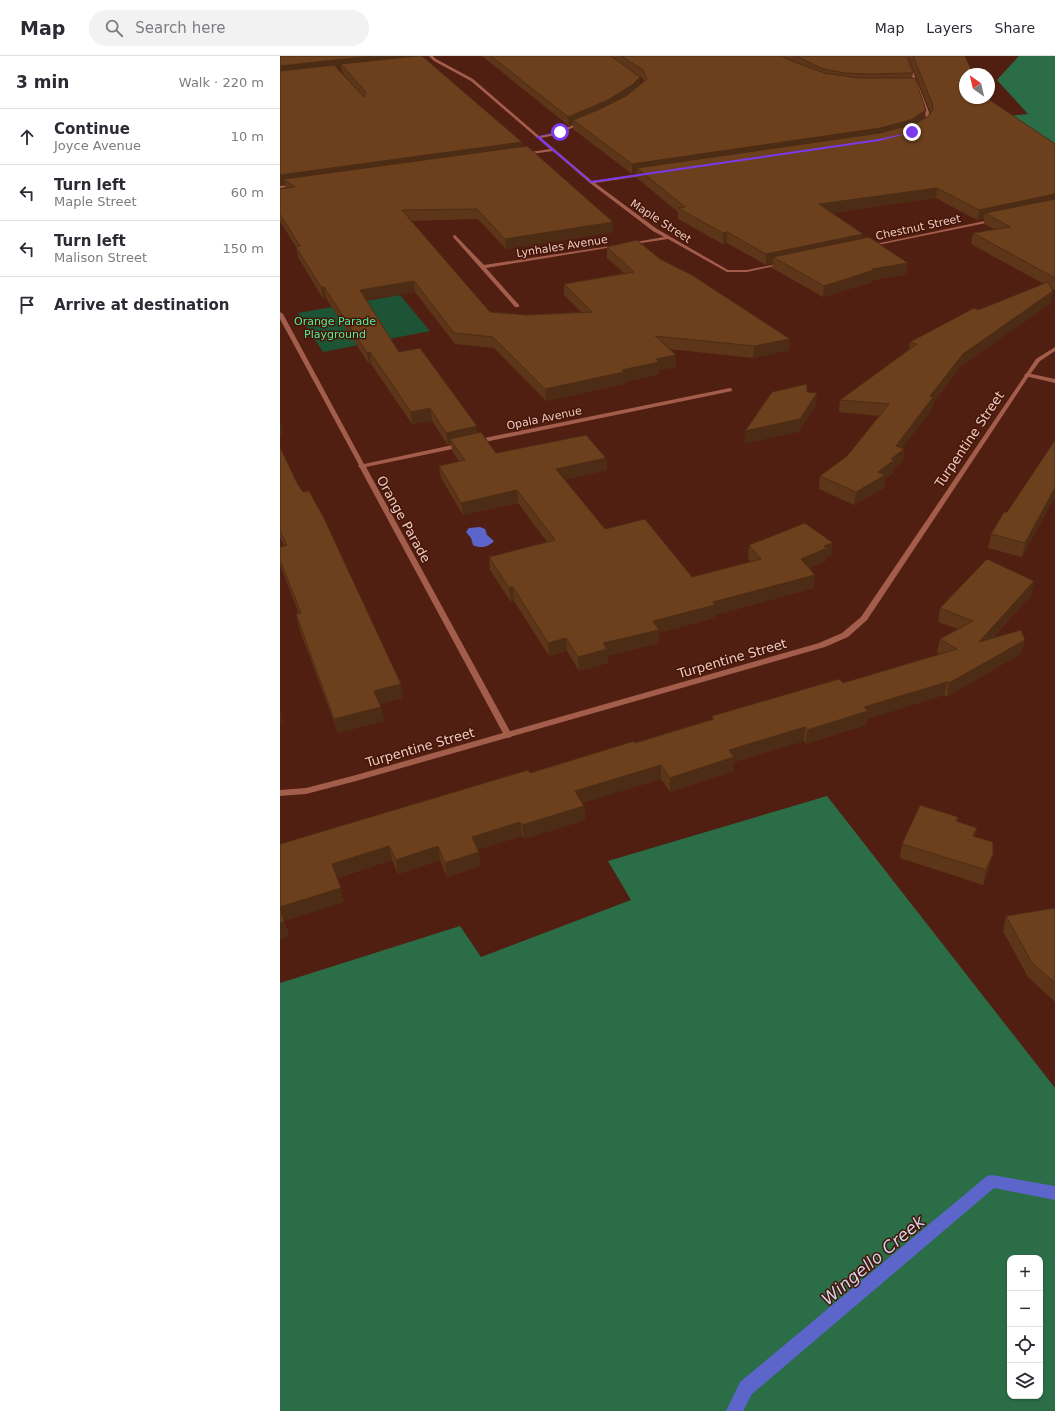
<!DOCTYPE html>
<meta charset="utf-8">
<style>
:root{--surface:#fff;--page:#f2f2f3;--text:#2b2b33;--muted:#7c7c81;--line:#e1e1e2}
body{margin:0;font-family:"DejaVu Sans",sans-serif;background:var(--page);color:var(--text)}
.controls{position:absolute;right:12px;bottom:12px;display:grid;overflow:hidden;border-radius:8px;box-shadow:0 1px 3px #0004}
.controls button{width:36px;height:36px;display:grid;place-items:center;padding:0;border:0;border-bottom:1px solid var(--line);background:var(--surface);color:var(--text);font:20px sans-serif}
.compass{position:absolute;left:679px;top:12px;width:36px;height:36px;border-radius:50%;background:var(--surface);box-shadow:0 1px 3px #0004;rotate:326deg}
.stop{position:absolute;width:12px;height:12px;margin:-9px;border:3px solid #7c3aed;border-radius:50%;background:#fff}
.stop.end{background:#7c3aed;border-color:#fff;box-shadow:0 1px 4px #0008}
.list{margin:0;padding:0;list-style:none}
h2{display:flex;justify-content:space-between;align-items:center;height:52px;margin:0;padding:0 16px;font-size:17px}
h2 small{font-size:13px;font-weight:400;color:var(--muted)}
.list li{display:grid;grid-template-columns:26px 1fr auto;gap:12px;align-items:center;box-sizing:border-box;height:56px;padding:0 16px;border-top:1px solid var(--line)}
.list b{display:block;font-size:15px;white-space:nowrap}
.list p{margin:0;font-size:13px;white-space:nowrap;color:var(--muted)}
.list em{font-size:13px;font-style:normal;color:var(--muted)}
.icon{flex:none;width:22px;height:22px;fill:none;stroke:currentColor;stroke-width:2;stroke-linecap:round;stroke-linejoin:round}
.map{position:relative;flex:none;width:775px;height:1355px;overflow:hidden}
header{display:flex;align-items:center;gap:24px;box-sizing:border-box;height:56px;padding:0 20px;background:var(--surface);border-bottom:1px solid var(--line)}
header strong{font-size:19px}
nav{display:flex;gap:22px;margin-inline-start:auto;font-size:14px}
.search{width:280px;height:36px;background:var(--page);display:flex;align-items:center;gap:10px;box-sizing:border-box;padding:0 14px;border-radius:22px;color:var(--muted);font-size:15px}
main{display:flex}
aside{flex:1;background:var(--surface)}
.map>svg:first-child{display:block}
.green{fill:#1c5435}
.forest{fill:#2a6d47;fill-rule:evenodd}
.water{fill:#5c66ca}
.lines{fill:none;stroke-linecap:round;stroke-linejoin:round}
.stream{fill:#5c66ca;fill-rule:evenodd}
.minor{fill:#a35d4b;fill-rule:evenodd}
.tertiary{fill:#a35d4b;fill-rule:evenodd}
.wall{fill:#5d3619;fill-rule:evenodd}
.shaded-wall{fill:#4c2c14}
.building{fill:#6c3f1d;stroke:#4c2c14}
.route{fill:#7c3aed}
.labels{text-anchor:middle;stroke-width:3;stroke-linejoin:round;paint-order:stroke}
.far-street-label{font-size:11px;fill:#eccbc2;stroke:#461508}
.far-park-label{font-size:11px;fill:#4bf19a;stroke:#461508}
.street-label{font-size:13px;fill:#eccbc2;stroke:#461508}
.near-water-label{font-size:17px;font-style:italic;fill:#cfd5ef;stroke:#461508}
</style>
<header>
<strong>Map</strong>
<div class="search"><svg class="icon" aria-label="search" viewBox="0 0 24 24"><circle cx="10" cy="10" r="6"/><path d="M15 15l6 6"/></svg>Search here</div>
<nav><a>Map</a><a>Layers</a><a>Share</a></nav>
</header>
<main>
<aside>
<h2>3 min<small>Walk · 220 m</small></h2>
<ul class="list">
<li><svg class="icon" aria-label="ahead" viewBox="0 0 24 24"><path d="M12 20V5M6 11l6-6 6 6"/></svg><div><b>Continue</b><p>Joyce Avenue</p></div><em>10 m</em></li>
<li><svg class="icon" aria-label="left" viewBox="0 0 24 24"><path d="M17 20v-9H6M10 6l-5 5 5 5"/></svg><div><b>Turn left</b><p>Maple Street</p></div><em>60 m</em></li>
<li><svg class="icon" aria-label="left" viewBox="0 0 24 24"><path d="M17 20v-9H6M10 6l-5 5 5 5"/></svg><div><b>Turn left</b><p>Malison Street</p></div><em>150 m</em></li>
<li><svg class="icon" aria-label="arrive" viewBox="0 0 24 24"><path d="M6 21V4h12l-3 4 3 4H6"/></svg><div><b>Arrive at destination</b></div></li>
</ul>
</aside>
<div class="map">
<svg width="775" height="1355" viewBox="0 0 775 1355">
<rect width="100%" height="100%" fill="#511f12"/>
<polygon class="green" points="120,239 150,275 43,296 18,257"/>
<g class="forest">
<polygon points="739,0 775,0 775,87 692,68 685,65 748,58 717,24"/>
<path d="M547 740 775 1032V1355H0V927L180 870 201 901 351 844 328 805ZM730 1202H760V1340H730Z"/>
</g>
<path class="water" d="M200 471 205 473 207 479 214 485C209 491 200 493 193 489L191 482 186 476 189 472Z"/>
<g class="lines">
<polygon class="stream" points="712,1119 775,1130 775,1144 714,1132 472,1338 463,1355 446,1355 460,1326 707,1120"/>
<g class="minor">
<polygon points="149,0 153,0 156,3 193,23 259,80 274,77 303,65 303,67 276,79 261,82 312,125 368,117 367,119 315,127 377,173 448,214 467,214 502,207 504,208 467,216 447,216 388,183 348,189 348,187 350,187 384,181 373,175 310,127 273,95 243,99 244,97 270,93 191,25 154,5"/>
<polygon points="623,0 627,0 649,56 650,63 645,69 642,68 646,63 645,56"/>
<polygon points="17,128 16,130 0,132 0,130"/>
<polygon points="714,163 716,163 716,165 588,191 586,190"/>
<polygon points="175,179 204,209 337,189 339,190 206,212 239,249 239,251 235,251 173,181 173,180"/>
<polygon points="0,256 3,258 84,408 182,387 185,389 182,391 86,411 232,679 231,681 228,682 224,679 80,412 78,410 79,409 0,263"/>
<polygon points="747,317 775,323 775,327 745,320 744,319"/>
<polygon points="450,332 452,333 452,335 195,388 192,386 195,384"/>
</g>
<polygon class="tertiary" points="775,291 775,295 760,305 749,320 587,564 568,581 545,591 76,725 26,738 0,740 0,734 26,732 76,719 539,587 562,577 581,561 756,303"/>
</g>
<g class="wall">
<path d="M0 0H142L242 86V91L333 166V176L226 193 198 163 130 165 210 256 247 259 301 256 284 239V228L344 217 327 202V191L380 203 510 283 509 294 473 302 389 293 396 299V311L379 314V318L345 326V328L266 345 214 292 175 288 135 236 86 244 119 296 216 397 326 402 327 414 284 424 325 473 412 521 471 506 468 502 469 489 551 500 546 502V505L529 512 534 532 435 559 434 562 379 577V587L327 600 328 607 299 615 287 595 269 600 234 545 231 546 210 514 209 501 267 486 238 447 183 459 161 422 159 410 179 405 172 395 171 388 168 389 152 365 132 368 91 308H89L46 242 43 243 18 201 16 191 0 165V133L5 132V128L0 129ZM57 12H61L62 16 77 34Z"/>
<path d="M202 0H626L633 17 632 22 646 54 644 62 647 61 651 56 650 55 628 0H685V42L775 88V234L771 232 773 235 771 247 681 310 653 347 652 353 622 392 624 393 623 405 613 413V417L605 423 604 432 574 449 539 433 540 420 567 400 600 360 559 356 560 344 629 293 630 286 698 254 764 228 691 188 693 177 714 173 704 168V162L697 164 656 142 551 157 583 183 628 207 626 218 593 224V226L543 241 492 212 493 207 486 209 447 187 443 188 398 163V156L357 122V117L352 118 293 73V68L289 70ZM353 16 363 23 364 25 360 28Z"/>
<polygon points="775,384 775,440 742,501 708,492 711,478 727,456"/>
<polygon points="0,391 123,642 100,648 104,665 58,677 19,572 16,558 19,558 0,509 0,491 4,490 0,481"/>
<polygon points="754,525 751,539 712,583 742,597 667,641 664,639 587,663 586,669 526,688 524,685 454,706 454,715 390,736 381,723 302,747 304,750 305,764 244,783 242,780 198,793 201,810 167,821 160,804 118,818 112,804 57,822 64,846 4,865 9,880 0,883 0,788 355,687 432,663 432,660 563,627 660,598 657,596 660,583 678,573 658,566 660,552"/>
<polygon points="678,761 677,766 697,772 695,781 713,798 709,813 703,829 620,802 622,788"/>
<polygon points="775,852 775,946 748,921 723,875 726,860"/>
</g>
<g class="shaded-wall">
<polygon points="92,0 137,0 61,8 61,12 0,18 0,10"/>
<polygon points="360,21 360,30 328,53 293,64 293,68 289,70 288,61"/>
<polygon points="646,54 644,62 630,73 357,112 357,117 352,118 352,108"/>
<polygon points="242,86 242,95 4,123 5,128 0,129 0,119"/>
<polygon points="657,132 656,142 538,159 539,148"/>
<polygon points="775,138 775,146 705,157 704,162 697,164 699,154"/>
<polygon points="333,166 333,176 226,193 225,183"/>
<polygon points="447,176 447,187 443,188 443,177"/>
<polygon points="583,178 582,188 493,201 493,207 486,209 486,198"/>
<polygon points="628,207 626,218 593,224 593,226 543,241 544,230 592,213"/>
<polygon points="134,225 135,236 82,245 80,234"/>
<polygon points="41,231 44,231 46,242 43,243"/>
<polygon points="773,235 771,247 681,310 653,347 652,353 619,397 624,393 623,405 613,413 613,417 605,423 604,432 574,449 576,436 598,416 611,403 616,390 650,340 683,298"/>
<polygon points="510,283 509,294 473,302 474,290"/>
<polygon points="90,296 91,308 89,308 87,297"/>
<polygon points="396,299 396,311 379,314 379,318 345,326 345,328 266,345 265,333 342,314 376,303"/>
<polygon points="537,337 536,349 519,376 464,388 465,375"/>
<polygon points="150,352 152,365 132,368 131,356"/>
<polygon points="0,367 1,367 3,379 0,380"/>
<polygon points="197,370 198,383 170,383 171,388 168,389 166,377"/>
<polygon points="326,402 327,414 276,426 276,413"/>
<polygon points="775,432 775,440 742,501 745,487"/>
<polygon points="237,434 238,447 183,459 181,447"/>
<polygon points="553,487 551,500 546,502 546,505 520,516 521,503 544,490"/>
<polygon points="535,519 534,532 435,559 434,562 379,577 379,587 327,600 328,607 299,615 298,601 323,587 373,565 433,546"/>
<polygon points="754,525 751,539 696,600 699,586"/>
<polygon points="233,531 234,545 231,546 229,532"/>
<polygon points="286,582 287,595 269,600 268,587"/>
<polygon points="745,584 742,597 667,641 669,627"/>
<polygon points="667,626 664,639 587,663 586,669 526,688 527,674 584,651"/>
<polygon points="121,628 123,642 97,649 94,635"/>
<polygon points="101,651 104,665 58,677 54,663"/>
<polygon points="0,653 3,666 0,667"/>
<polygon points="525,671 524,685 454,706 454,715 390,736 390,722 449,694"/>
<polygon points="381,709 381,723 296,749 295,735"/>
<polygon points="304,750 305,764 244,783 242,769"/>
<polygon points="240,766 242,780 194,795 192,781"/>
<polygon points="697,772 694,786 693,780"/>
<polygon points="109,790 112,804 55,822 52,808"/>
<polygon points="158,790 160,804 118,818 116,804"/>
<polygon points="199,796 201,810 167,821 165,807"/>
<polygon points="713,798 709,813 703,829 706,814"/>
<polygon points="61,832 64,846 4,865 0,851"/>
<polygon points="4,866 9,880 0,883 0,867"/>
</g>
<g class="building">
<polygon points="0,0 92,0 0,10"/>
<polygon points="137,0 142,0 242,86 0,119 0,15 54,9 84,41 86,36 61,8"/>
<polygon points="211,0 331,0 360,21 352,29 328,44 288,61"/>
<polygon points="341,0 502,0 509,4 544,17 579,22 635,22 646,54 631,64 600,72 352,108 293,64 318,54 346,40 367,23 363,14"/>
<polygon points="516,0 626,0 633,17 588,18 565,17 543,13"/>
<polygon points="633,0 685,0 693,18 685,18 685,42 707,42 775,88 775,138 699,154 657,132 539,148 583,178 486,198 447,176 443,177 398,152 405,151 357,112 600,77 635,68 647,61 653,54 652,47"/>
<polygon points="247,90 333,166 225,183 197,153 122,154 210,256 247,259 312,256 284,228 354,216 327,191 357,184 380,203 412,219 510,283 474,290 375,280 396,299 376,303 379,306 342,314 344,316 265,333 213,281 174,277 134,225 80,234 119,296 140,292 197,370 166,377 150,352 131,356 90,296 87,297 44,231 41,231 16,191 20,190 0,158 0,133 15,131 4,123"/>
<polygon points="775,143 775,222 693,177 730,171 705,157"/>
<polygon points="589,181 628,207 592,213 594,214 544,230 493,201"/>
<polygon points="768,226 773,235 683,298 650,340 653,341 616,390 624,393 611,403 614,404 598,416 605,419 576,436 540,420 567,400 609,348 560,344 637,288 630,286 694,252 698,254"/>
<polygon points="527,328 527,336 537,337 520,363 465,375 492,336"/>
<polygon points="201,376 216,397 306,379 326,402 276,413 325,473 365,463 412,521 481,503 469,489 525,467 553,487 544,490 547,492 521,503 535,519 433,546 435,549 373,565 379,574 323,587 327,593 298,601 286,582 268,587 233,531 229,532 209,501 275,484 237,434 181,447 159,410 185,404 170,383"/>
<polygon points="775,384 775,432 745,487 711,478 724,456 727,456"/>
<polygon points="0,391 17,427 23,436 29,435 43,460 121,628 94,635 101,651 54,663 16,558 21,557 0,504 0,491 7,489 0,475"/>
<polygon points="707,503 754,525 699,586 741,574 745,584 669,627 667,626 584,651 588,655 527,674 525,671 449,694 454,701 390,722 381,709 295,735 304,750 242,769 240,766 192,781 199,796 165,807 158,790 116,804 109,790 52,808 61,832 0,851 4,866 0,867 0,788 248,714 250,717 354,685 355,687 434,663 432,660 559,623 563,627 677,593 660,583 693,565 660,552"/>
<polygon points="640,749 678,761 676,765 697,772 693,780 713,786 713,798 706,814 622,788"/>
<polygon points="775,852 775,927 752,907 726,860"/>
</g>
<polygon class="route" points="281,75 260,81 311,125 599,83 633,76 599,85 311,127 256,81"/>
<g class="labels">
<g class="far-street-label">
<text transform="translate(381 165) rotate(33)" y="4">Maple Street</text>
<text transform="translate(638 171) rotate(-12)" y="4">Chestnut Street</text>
<text transform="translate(282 190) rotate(-9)" y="4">Lynhales Avenue</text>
<text transform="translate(264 362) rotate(-12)" y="4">Opala Avenue</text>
</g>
<g class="far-park-label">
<text x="55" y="269">Orange Parade<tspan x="55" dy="13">Playground</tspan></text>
</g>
<g class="street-label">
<text transform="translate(689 383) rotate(-56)" y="5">Turpentine Street</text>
<text transform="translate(124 463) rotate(61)" y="5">Orange Parade</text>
<text transform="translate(452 602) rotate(-16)" y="5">Turpentine Street</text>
<text transform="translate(140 691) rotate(-16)" y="5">Turpentine Street</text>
</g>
<g class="near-water-label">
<text transform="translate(593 1204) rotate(-40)" y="6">Wingello Creek</text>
</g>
</g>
</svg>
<div class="controls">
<button>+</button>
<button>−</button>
<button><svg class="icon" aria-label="locate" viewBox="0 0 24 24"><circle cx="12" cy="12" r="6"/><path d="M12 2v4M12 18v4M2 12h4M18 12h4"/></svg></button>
<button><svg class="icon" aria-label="layers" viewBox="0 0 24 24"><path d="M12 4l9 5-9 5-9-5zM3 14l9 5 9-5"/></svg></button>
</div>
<svg class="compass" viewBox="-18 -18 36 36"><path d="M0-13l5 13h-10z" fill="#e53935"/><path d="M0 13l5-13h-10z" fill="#7c7c81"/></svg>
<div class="stop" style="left:280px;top:76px"></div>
<div class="stop end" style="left:632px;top:76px"></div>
</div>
</main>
